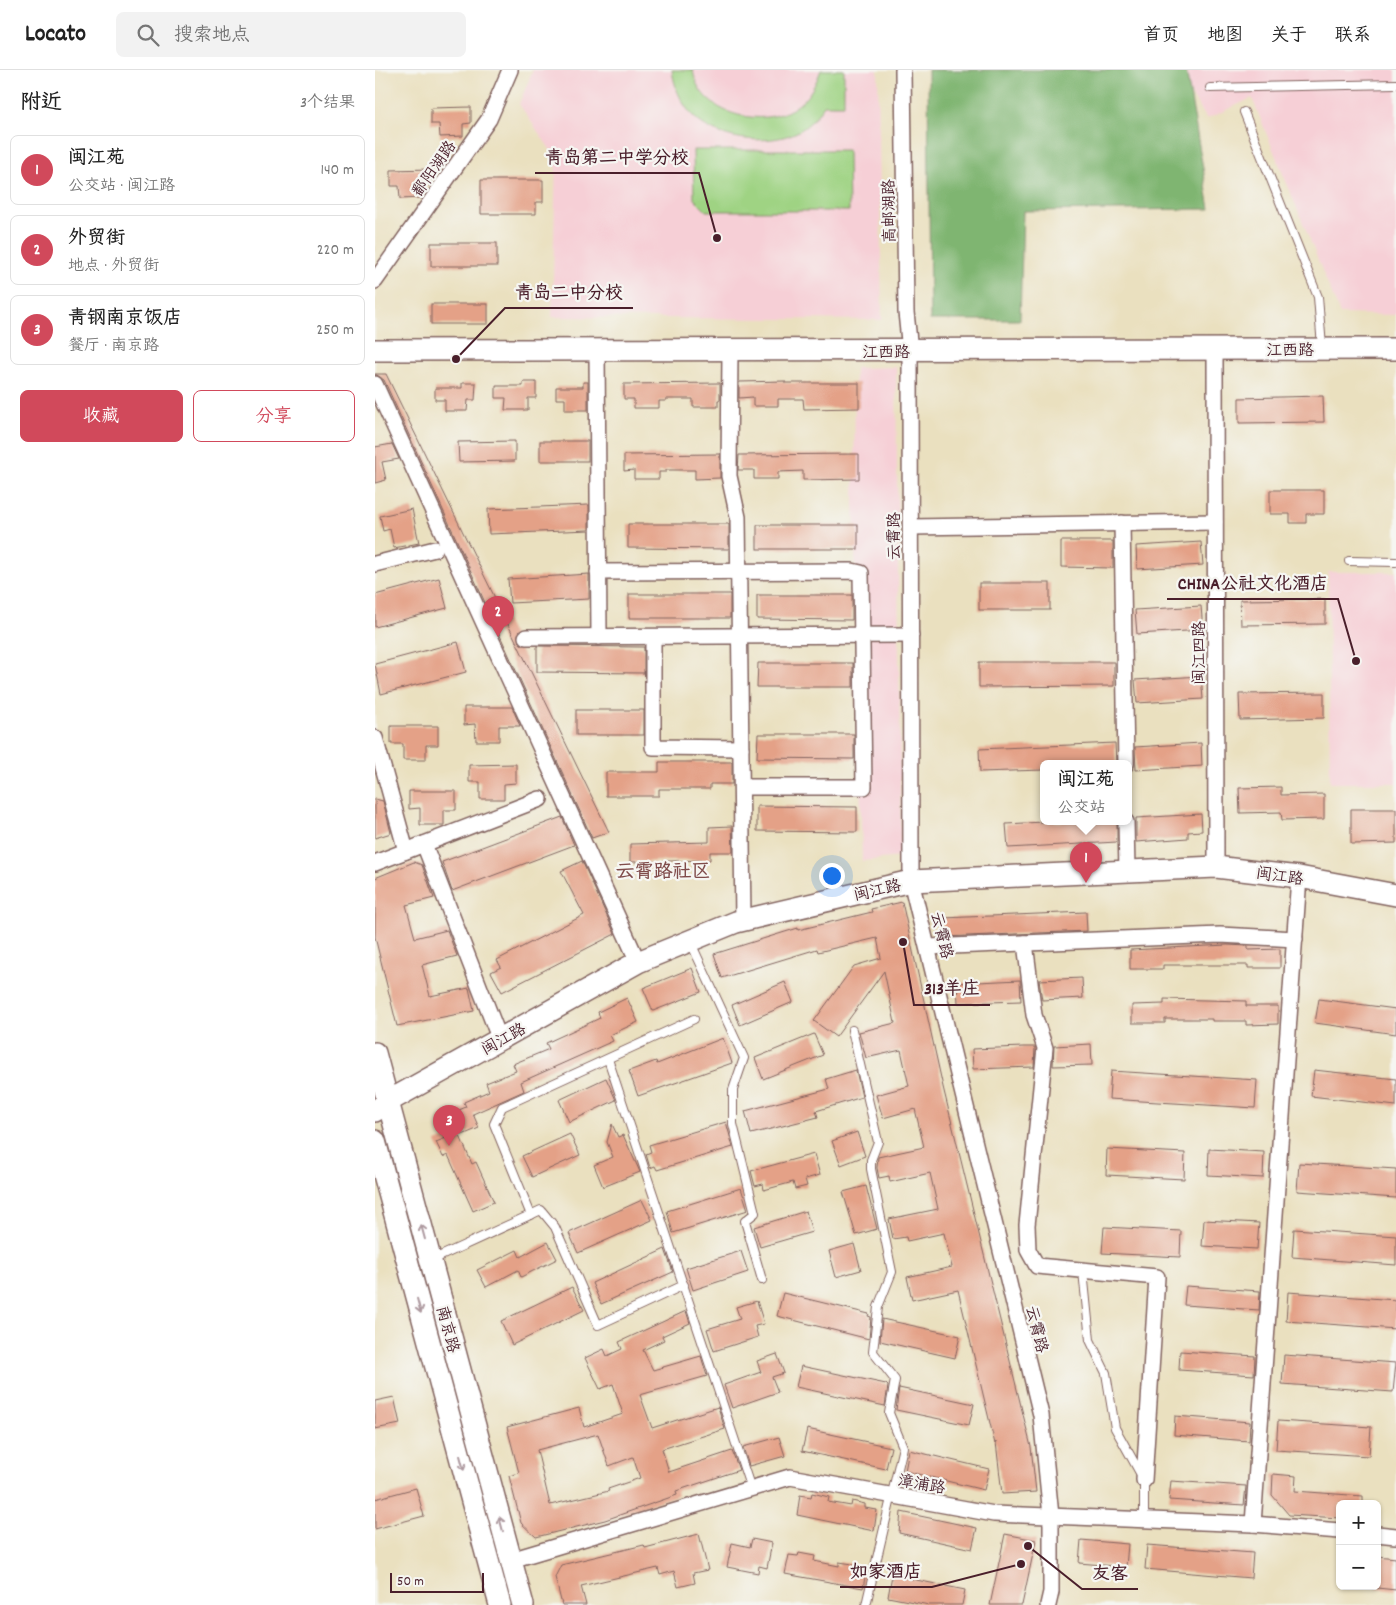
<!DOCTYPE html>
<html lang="zh">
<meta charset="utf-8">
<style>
:root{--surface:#fff;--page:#f2f2f2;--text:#222;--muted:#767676;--line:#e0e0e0;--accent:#d1495b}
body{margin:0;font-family:Dekko,"LXGW WenKai TC",sans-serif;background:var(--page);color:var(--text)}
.controls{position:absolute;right:15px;bottom:15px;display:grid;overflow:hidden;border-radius:8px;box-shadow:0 1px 4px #0004}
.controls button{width:45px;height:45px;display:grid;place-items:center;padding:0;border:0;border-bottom:1px solid var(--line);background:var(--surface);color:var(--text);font:25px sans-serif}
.scale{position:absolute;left:15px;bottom:12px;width:94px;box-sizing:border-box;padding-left:5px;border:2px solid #4a1f2b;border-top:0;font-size:14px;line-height:18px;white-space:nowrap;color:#4a1f2b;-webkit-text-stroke:4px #f6f6f2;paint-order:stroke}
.you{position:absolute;left:456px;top:805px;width:18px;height:18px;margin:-12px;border:4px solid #fff;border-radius:50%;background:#1a73e8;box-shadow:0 0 0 8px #1a73e833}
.badge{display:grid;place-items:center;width:32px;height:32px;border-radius:50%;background:var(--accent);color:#fff;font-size:16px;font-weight:700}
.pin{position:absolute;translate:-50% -41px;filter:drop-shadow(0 1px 2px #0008)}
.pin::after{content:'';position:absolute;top:26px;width:18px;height:15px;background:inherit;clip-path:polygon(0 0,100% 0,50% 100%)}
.popup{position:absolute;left:665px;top:690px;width:92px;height:65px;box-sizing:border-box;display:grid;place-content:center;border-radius:8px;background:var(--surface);filter:drop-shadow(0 1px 4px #0005);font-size:16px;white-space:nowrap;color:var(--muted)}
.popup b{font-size:19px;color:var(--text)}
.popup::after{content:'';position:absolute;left:50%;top:100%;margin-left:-10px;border:10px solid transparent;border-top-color:var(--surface)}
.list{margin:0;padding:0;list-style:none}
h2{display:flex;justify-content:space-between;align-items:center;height:65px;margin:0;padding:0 20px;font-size:21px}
h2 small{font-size:16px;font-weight:400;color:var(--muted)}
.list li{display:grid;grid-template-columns:32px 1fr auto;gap:15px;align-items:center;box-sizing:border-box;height:70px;margin:0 10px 10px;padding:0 10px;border:1px solid var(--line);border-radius:8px}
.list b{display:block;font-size:19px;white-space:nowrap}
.list p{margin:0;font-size:16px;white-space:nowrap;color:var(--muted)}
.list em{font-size:16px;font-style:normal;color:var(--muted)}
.actions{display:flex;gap:10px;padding:15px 20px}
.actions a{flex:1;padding:11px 0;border:1px solid var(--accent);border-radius:8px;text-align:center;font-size:18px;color:var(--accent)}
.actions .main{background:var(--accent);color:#fff}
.icon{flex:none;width:28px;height:28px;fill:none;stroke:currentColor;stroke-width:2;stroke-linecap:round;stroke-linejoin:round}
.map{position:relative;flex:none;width:1021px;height:1535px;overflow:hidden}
header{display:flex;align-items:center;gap:30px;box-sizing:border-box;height:70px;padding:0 25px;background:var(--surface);border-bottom:1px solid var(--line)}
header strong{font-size:24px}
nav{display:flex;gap:28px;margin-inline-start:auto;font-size:18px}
.search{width:350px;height:45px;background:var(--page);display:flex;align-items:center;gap:12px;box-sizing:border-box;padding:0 18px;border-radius:8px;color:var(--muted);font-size:19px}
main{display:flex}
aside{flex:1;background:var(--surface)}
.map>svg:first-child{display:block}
.built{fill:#f6cfd6}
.green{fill:#9fd383;stroke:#747957}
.forest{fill:#7fb571;stroke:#646a4e}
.building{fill:#e4a187;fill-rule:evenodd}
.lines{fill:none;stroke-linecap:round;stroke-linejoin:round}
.lane-casing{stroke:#82635f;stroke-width:10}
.street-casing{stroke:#82635f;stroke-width:18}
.secondary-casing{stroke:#82635f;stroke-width:24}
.lane{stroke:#fff;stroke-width:8}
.street{stroke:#fff;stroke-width:15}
.secondary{stroke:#fff;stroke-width:21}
.oneway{stroke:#ae9aa0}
.labels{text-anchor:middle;stroke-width:4.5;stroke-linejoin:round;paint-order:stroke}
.street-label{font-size:16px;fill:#4a1f2b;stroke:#f6f6f2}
.quarter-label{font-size:19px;font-weight:bold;fill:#804c4b;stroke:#f6f6f2}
.leader{fill:none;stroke:#4a1f2b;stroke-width:2}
.callout-dot{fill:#4a1f2b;stroke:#f6f6f2;stroke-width:2}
.callout-label{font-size:18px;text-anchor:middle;font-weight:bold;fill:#4a1f2b;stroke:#f6f6f2;stroke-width:4.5;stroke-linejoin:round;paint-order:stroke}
</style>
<header>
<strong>Locato</strong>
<div class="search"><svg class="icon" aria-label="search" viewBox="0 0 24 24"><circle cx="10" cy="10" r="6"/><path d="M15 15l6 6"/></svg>搜索地点</div>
<nav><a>首页</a><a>地图</a><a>关于</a><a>联系</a></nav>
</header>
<main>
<aside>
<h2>附近<small>3个结果</small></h2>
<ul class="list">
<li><span class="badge">1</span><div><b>闽江苑</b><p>公交站 · 闽江路</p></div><em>140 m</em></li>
<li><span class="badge">2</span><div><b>外贸街</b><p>地点 · 外贸街</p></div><em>220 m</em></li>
<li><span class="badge">3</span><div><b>青钢南京饭店</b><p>餐厅 · 南京路</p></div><em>250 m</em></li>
</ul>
<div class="actions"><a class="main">收藏</a><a>分享</a></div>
</aside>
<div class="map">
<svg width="1021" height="1535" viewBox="0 0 1021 1535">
<rect width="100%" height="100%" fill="#f6f6f2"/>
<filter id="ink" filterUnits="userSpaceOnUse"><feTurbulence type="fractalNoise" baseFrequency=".02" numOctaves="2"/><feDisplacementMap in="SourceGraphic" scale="10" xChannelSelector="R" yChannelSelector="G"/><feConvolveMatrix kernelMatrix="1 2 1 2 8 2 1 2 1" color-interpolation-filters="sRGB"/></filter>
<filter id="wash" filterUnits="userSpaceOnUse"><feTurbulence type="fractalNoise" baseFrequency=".0096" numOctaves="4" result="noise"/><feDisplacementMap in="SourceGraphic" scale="20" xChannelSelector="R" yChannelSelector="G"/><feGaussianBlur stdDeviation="1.12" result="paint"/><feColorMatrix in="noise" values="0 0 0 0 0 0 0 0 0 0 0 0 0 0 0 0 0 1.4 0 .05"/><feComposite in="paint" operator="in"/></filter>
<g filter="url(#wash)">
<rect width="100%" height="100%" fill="#eae0bf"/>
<g class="built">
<polygon points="158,0 503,0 507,250 177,247 181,88 144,34"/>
<polygon points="811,0 1021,0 1021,245 965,244 877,28 832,49 815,23"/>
<polygon points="521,297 526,787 487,791 479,433 480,298"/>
<polygon points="953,502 1021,502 1021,713 955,713"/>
</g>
<g class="green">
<path d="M297 0H318C319 6 321 13 324 18 342 49 396 57 423 35 435 26 441 13 446 0H469V35H449C442 46 434 56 422 62 393 77 339 70 317 45 306 33 299 16 297 0Z"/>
<polygon points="318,80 473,80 474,141 331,141 319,129"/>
</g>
<polygon class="forest" points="553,0 811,0 835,139 648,141 645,250 555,250"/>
<g id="blocks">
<g class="building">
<polygon points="96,37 96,53 88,54 88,66 65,67 64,54 56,54 56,38"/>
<polygon points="56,99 56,115 48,116 47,128 25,129 24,116 16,116 16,100"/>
<polygon points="106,110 168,110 168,132 161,132 161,144 106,144"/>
<rect x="56" y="173" width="66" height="23"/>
<rect x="56" y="234" width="57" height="20"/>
<polygon points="0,304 11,304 234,762 217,768 9,310"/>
<polygon points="410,311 410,313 484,313 484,338 429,339 428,329 403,329 403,336 378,336 378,327 364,328 364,312"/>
<polygon points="148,312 161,312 161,328 153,328 153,340 130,340 131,328 121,328 121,316 148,316"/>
<polygon points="208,312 213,312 213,340 190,340 190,329 181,329 181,317 208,317"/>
<polygon points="87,313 101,313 100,330 93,330 92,341 70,341 70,330 60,330 60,318 87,318"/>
<polygon points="345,313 345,330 343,330 343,337 318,337 318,329 291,329 291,331 284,331 284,338 259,338 259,329 249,329 249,314"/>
<polygon points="948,326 949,352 864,353 864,328"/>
<polygon points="140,371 140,391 84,392 83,372"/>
<rect x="165" y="371" width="48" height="20"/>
<polygon points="17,374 24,389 7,392 11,410 0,413 0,377"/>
<polygon points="345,384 345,408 320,409 320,400 291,400 291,402 284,402 284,409 259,409 259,400 249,401 249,385"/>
<polygon points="484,384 484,409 428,410 428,401 403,402 403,409 379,409 379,400 363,400 364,385"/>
<polygon points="895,420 949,420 949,444 931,444 931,453 915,453 915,444 895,444"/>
<polygon points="214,435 214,460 114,464 113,439"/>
<polygon points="37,439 44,473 19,478 15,459 8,461 5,446"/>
<polygon points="253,454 354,454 354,479 253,478"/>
<rect x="382" y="455" width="101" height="24"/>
<polygon points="686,471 738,471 738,498 686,497"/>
<polygon points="826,472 828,495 762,499 761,476"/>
<polygon points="214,504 214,529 135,533 133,509"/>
<polygon points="64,508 72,538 0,557 0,525"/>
<rect x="604" y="513" width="71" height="27"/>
<rect x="254" y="524" width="101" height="24"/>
<polygon points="382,525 477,525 477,550 382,549"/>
<polygon points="950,529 950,554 866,555 865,530"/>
<polygon points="826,536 828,560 762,564 760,540"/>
<polygon points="83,572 91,602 6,624 0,594"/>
<polygon points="162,576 269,577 269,603 162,602"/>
<polygon points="604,592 739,592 739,616 604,617"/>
<polygon points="383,593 478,593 478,617 382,617"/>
<polygon points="826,606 828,629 762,633 760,610"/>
<polygon points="949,623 949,648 865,650 864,624"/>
<polygon points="89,637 137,637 145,656 124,656 124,671 101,671 100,654 89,655"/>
<rect x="201" y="640" width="68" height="25"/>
<polygon points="16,656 63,656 63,675 51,675 51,690 28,690 28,674 16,674"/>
<polygon points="383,664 479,664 479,689 382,688"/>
<polygon points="740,673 741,694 668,694 668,700 605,702 604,679"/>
<polygon points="826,673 827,696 761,700 760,677"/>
<polygon points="284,692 357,692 357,714 335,714 335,719 284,719 284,726 231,726 231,702 284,702"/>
<polygon points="141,694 141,713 129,714 129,729 105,729 105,712 94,712 94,695"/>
<polygon points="906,717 906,725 949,724 949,749 907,750 906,742 865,743 864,718"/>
<polygon points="34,721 81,721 81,740 69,740 69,755 45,755 45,738 34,739"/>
<polygon points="0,729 8,731 16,763 0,768"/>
<polygon points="382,736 482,737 482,762 382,761"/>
<polygon points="976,739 1021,739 1021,773 976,774"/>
<polygon points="826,744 827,761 813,762 813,768 761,772 761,748"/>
<polygon points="187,747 199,775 77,821 67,792"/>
<polygon points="668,752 742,752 742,772 633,778 631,754"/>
<polygon points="357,756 358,782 335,782 335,790 255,792 255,774 334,772 334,757"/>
<polygon points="207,791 240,864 127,922 116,902 126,897 122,890 209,845 186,801"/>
<polygon points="39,792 47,795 59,828 31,835 40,868 72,860 82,886 47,895 55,926 94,918 99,941 22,956 0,867 0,808"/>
<polygon points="527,832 568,1017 656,1377 661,1422 627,1424 621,1372 620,1374 583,1220 537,1230 532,1207 577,1197 569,1163 532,1171 531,1167 518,1169 514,1149 563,1139 555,1103 515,1112 514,1106 504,1108 502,1098 503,1087 549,1077 540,1039 508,1048 501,1025 534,1016 526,980 491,988 484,962 520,953 509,901 461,967 439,951 479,896 506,888 502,868 443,882 442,879 347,908 339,884 423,858 423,860 497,842 496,839"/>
<polygon points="711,842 712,861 568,867 568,848"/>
<polygon points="852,875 873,876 873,880 905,879 905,898 873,898 873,895 788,895 788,899 755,899 755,880"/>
<polygon points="317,898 326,922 278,941 268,918"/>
<polygon points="707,908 708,928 667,930 664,910"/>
<polygon points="645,910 646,931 583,933 582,913"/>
<polygon points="410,912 418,932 365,955 357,935"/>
<polygon points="252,928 263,952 235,965 238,971 146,1012 149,1021 98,1044 104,1058 85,1066 97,1094 101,1092 119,1132 98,1141 73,1085 68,1087 61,1072 71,1068 63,1049 91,1037 89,1032 114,1021 111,1013 141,1001 138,994 174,979 171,973 225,948 223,942"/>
<polygon points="789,929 871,931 871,936 903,936 903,954 871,955 871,951 837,951 837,949 790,949 790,953 757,953 757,935 789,934"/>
<polygon points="944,929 1021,939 1021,964 940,953"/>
<polygon points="439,964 448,985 388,1009 380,988"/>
<polygon points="348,968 357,993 263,1026 254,1001 281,991 282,994"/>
<polygon points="716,974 717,995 678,996 679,976"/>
<polygon points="648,977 660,977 659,997 598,999 597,979"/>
<polygon points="481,1000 487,1027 441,1041 443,1047 376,1064 370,1041 454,1019 451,1009"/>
<polygon points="939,1000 1021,1009 1021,1036 936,1026"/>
<polygon points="736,1001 882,1010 880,1038 734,1029"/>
<polygon points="231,1008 241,1030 194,1052 184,1030"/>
<polygon points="351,1052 358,1077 282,1100 280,1096 275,1098 271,1084 276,1082 274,1075"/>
<polygon points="237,1054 243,1067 248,1065 265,1102 228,1117 219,1095 238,1087 232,1072"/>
<polygon points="482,1062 490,1086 466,1095 457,1071"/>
<polygon points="195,1064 205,1085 157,1107 147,1086"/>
<polygon points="732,1079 810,1083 809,1109 731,1105"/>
<polygon points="834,1079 889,1082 888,1108 833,1105"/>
<polygon points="439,1084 445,1105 430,1109 432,1116 420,1119 418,1112 389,1120 388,1114 380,1116 376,1101"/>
<polygon points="924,1093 1021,1099 1021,1128 922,1121"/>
<polygon points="491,1116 502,1159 481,1165 468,1122"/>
<polygon points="366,1118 373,1140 298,1163 292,1141"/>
<polygon points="267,1130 277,1150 203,1183 194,1163"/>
<polygon points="431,1141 437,1162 385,1177 379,1157"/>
<polygon points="829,1150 884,1153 882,1179 827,1176"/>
<polygon points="729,1157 806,1161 805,1187 727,1183"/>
<polygon points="919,1159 1021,1166 1021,1195 917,1187"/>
<polygon points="173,1172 182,1189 146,1207 143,1200 111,1217 102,1200 142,1180 145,1187"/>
<polygon points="479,1174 486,1200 461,1207 454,1181"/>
<polygon points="290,1179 298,1202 226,1234 217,1213"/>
<polygon points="366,1181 373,1202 318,1220 311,1198"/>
<polygon points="811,1216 885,1221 884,1240 809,1235"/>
<polygon points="197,1217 209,1240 137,1275 126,1251"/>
<polygon points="913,1222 1021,1230 1021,1259 911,1251"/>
<polygon points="408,1223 494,1244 493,1246 496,1247 494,1269 402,1246"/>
<polygon points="382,1231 389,1254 380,1256 383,1267 339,1281 332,1259 365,1249 361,1237"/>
<path d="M311 1241 315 1253 287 1266 289 1270 268 1280 278 1300 326 1286 332 1306 265 1325 277 1358 343 1337 350 1359 287 1379 294 1402 357 1381 364 1400 301 1421 302 1425 230 1450 161 1467 146 1453 134 1406 144 1403 132 1357 204 1338 209 1357 248 1344 238 1314 225 1319 210 1288 229 1279 232 1286 247 1279 244 1272ZM223 1364 234 1396 258 1387 265 1408 233 1419 234 1421 175 1435 162 1380Z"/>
<polygon points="507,1249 585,1266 580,1288 505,1271"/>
<polygon points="805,1281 880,1286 879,1305 804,1300"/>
<polygon points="402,1284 409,1303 397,1307 403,1322 357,1338 349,1315 386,1302 382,1291"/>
<polygon points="909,1285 1021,1293 1018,1322 907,1314"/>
<polygon points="426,1296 511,1314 513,1316 510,1336 421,1317"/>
<polygon points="524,1318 599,1334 594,1355 521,1340"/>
<polygon points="19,1327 25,1354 0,1359 0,1331"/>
<polygon points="800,1346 875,1352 874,1371 799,1365"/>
<polygon points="903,1351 996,1357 994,1386 901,1380"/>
<polygon points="432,1359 516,1377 511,1399 427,1381"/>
<polygon points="404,1367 410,1386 374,1396 368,1377"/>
<polygon points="534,1380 614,1399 609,1420 530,1401"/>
<polygon points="898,1404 921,1406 920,1421 988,1426 988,1434 965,1434 965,1448 914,1445 897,1425"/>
<polygon points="796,1411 871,1416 869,1435 794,1430"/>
<polygon points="41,1418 49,1446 0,1459 0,1429"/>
<polygon points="437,1423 454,1427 453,1432 476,1436 477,1431 490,1434 490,1438 502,1440 499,1461 422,1445 425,1425 436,1427"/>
<polygon points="526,1442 602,1458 597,1479 524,1463"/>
<polygon points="324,1464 333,1500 318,1503 320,1513 303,1517 299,1501 285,1505 283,1498 206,1516 211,1535 187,1535 180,1507 186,1495 269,1475 270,1478"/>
<polygon points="630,1464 661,1470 647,1535 615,1535"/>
<polygon points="377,1469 397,1473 392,1498 384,1496 383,1503 352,1497 357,1473 375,1477"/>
<polygon points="706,1470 753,1474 751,1497 704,1493"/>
<polygon points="772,1475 878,1483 876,1508 770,1499"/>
<polygon points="424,1483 440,1486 439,1491 464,1496 464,1492 478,1494 477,1499 491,1502 488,1518 410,1504 414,1485 423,1486"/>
<polygon points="1002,1486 1021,1488 1021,1520 1002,1518"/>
<polygon points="517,1505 590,1520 587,1535 554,1535 513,1527"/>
</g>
</g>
</g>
<g filter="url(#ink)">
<use href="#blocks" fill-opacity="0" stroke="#82635f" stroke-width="1"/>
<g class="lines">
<defs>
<g id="lane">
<polyline points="835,18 1021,14"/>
<polyline points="869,42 943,227 947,277"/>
<polyline points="974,491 1021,492"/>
<polyline points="316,873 369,988 358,1020 358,1054 380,1143 370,1151 387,1210"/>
<polyline points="477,960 503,1072 496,1090 496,1099 517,1202 503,1237 498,1282 520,1310 514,1343 528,1377 491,1535"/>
<polyline points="233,989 376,1419"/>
<polyline points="156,1145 119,1054 127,1037 319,949"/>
<polyline points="57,1190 166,1140 180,1157 223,1255 309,1215"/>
<polyline points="708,1201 715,1270 731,1303 740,1358 769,1410 769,1449"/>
</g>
<g id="street">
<polyline points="528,0 531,242 535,281 536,811 666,1345 676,1446 676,1522 673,1535"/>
<polyline points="0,211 114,49 135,0"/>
<polyline points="222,280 224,567"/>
<polyline points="355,280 354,406 363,447 368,850"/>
<polyline points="840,280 841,797"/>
<polyline points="0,314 263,892"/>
<polyline points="747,453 751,694"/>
<polyline points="536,457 840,452"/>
<polyline points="0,494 60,479"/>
<polyline points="223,502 477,501 486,503 489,717 367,717"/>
<polyline points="151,567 536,565"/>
<polyline points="278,567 278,677 366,678"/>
<polyline points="0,668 31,781"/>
<polyline points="751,752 752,801"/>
<polyline points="49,774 125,970"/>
<polyline points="0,793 165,729"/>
<polyline points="650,873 659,945 670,978 652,1155 653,1180 662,1196 782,1207 769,1410"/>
<polyline points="553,877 845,865 920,869"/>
<polyline points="878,1454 924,807"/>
<polyline points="1002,1464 1021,1466"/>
<polyline points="136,1490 415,1407 619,1444 878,1454 965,1461"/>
</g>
<g id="secondary">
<polyline points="0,280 1021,279"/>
<polyline points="0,983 148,1535"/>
<polyline points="0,1041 14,1031 263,892 361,852 536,811 841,797 924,807 1021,825"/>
<polyline points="0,1071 125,1535"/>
</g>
</defs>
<use href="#lane" class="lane-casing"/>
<use href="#street" class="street-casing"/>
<use href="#secondary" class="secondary-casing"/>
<use href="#lane" class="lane"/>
<use href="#street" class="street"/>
<use href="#secondary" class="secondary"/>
</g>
<defs><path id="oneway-shaft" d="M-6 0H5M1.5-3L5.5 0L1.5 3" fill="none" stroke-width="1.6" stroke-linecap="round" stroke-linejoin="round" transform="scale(1.25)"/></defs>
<g class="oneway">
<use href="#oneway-shaft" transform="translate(48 1162) rotate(-105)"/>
<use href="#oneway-shaft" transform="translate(44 1236) rotate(75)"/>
<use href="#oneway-shaft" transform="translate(87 1393) rotate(75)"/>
<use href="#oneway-shaft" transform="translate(126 1454) rotate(-105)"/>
</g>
</g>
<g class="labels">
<g class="street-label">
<text transform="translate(58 98) rotate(-55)" y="6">鄱阳湖路</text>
<text transform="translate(513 141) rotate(-91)" y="6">高邮湖路</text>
<text x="915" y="285">江西路</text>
<text x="511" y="287">江西路</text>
<text transform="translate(518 466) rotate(-90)" y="6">云霄路</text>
<text transform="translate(823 583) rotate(-90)" y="6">闽江四路</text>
<text transform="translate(905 805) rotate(8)" y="6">闽江路</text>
<text transform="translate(502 819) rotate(-13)" y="6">闽江路</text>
<text transform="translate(568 865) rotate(76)" y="6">云霄路</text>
<text transform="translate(128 968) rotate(-29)" y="6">闽江路</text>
<text transform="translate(74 1259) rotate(75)" y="6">南京路</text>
<text transform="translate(663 1259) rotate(76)" y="6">云霄路</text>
<text transform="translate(547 1413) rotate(10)" y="6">漳浦路</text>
</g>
<g class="quarter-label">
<text x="288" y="807">云霄路社区</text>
</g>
</g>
<path class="leader" d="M342 168L324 103H160M81 289L130 238H258M981 591L963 529H792M528 872L539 935H615M646 1494L557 1517H465M653 1476L707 1519H763"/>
<g class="callout-dot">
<circle cx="342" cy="168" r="5"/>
<circle cx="81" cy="289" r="5"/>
<circle cx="981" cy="591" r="5"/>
<circle cx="528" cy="872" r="5"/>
<circle cx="646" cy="1494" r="5"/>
<circle cx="653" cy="1476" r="5"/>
</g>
<g class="callout-label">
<text x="242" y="93">青岛第二中学分校</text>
<text x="194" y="228">青岛二中分校</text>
<text x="878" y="519">CHINA公社文化酒店</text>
<text x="577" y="924">313羊庄</text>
<text x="511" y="1507">如家酒店</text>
<text x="735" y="1509">友客</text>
</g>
</svg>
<div class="controls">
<button>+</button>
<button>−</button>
</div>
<div class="scale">50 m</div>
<div class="you"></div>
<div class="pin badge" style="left:711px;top:813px">1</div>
<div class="popup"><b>闽江苑</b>公交站</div>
<div class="pin badge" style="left:123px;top:567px">2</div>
<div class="pin badge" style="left:74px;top:1076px">3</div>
</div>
</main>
